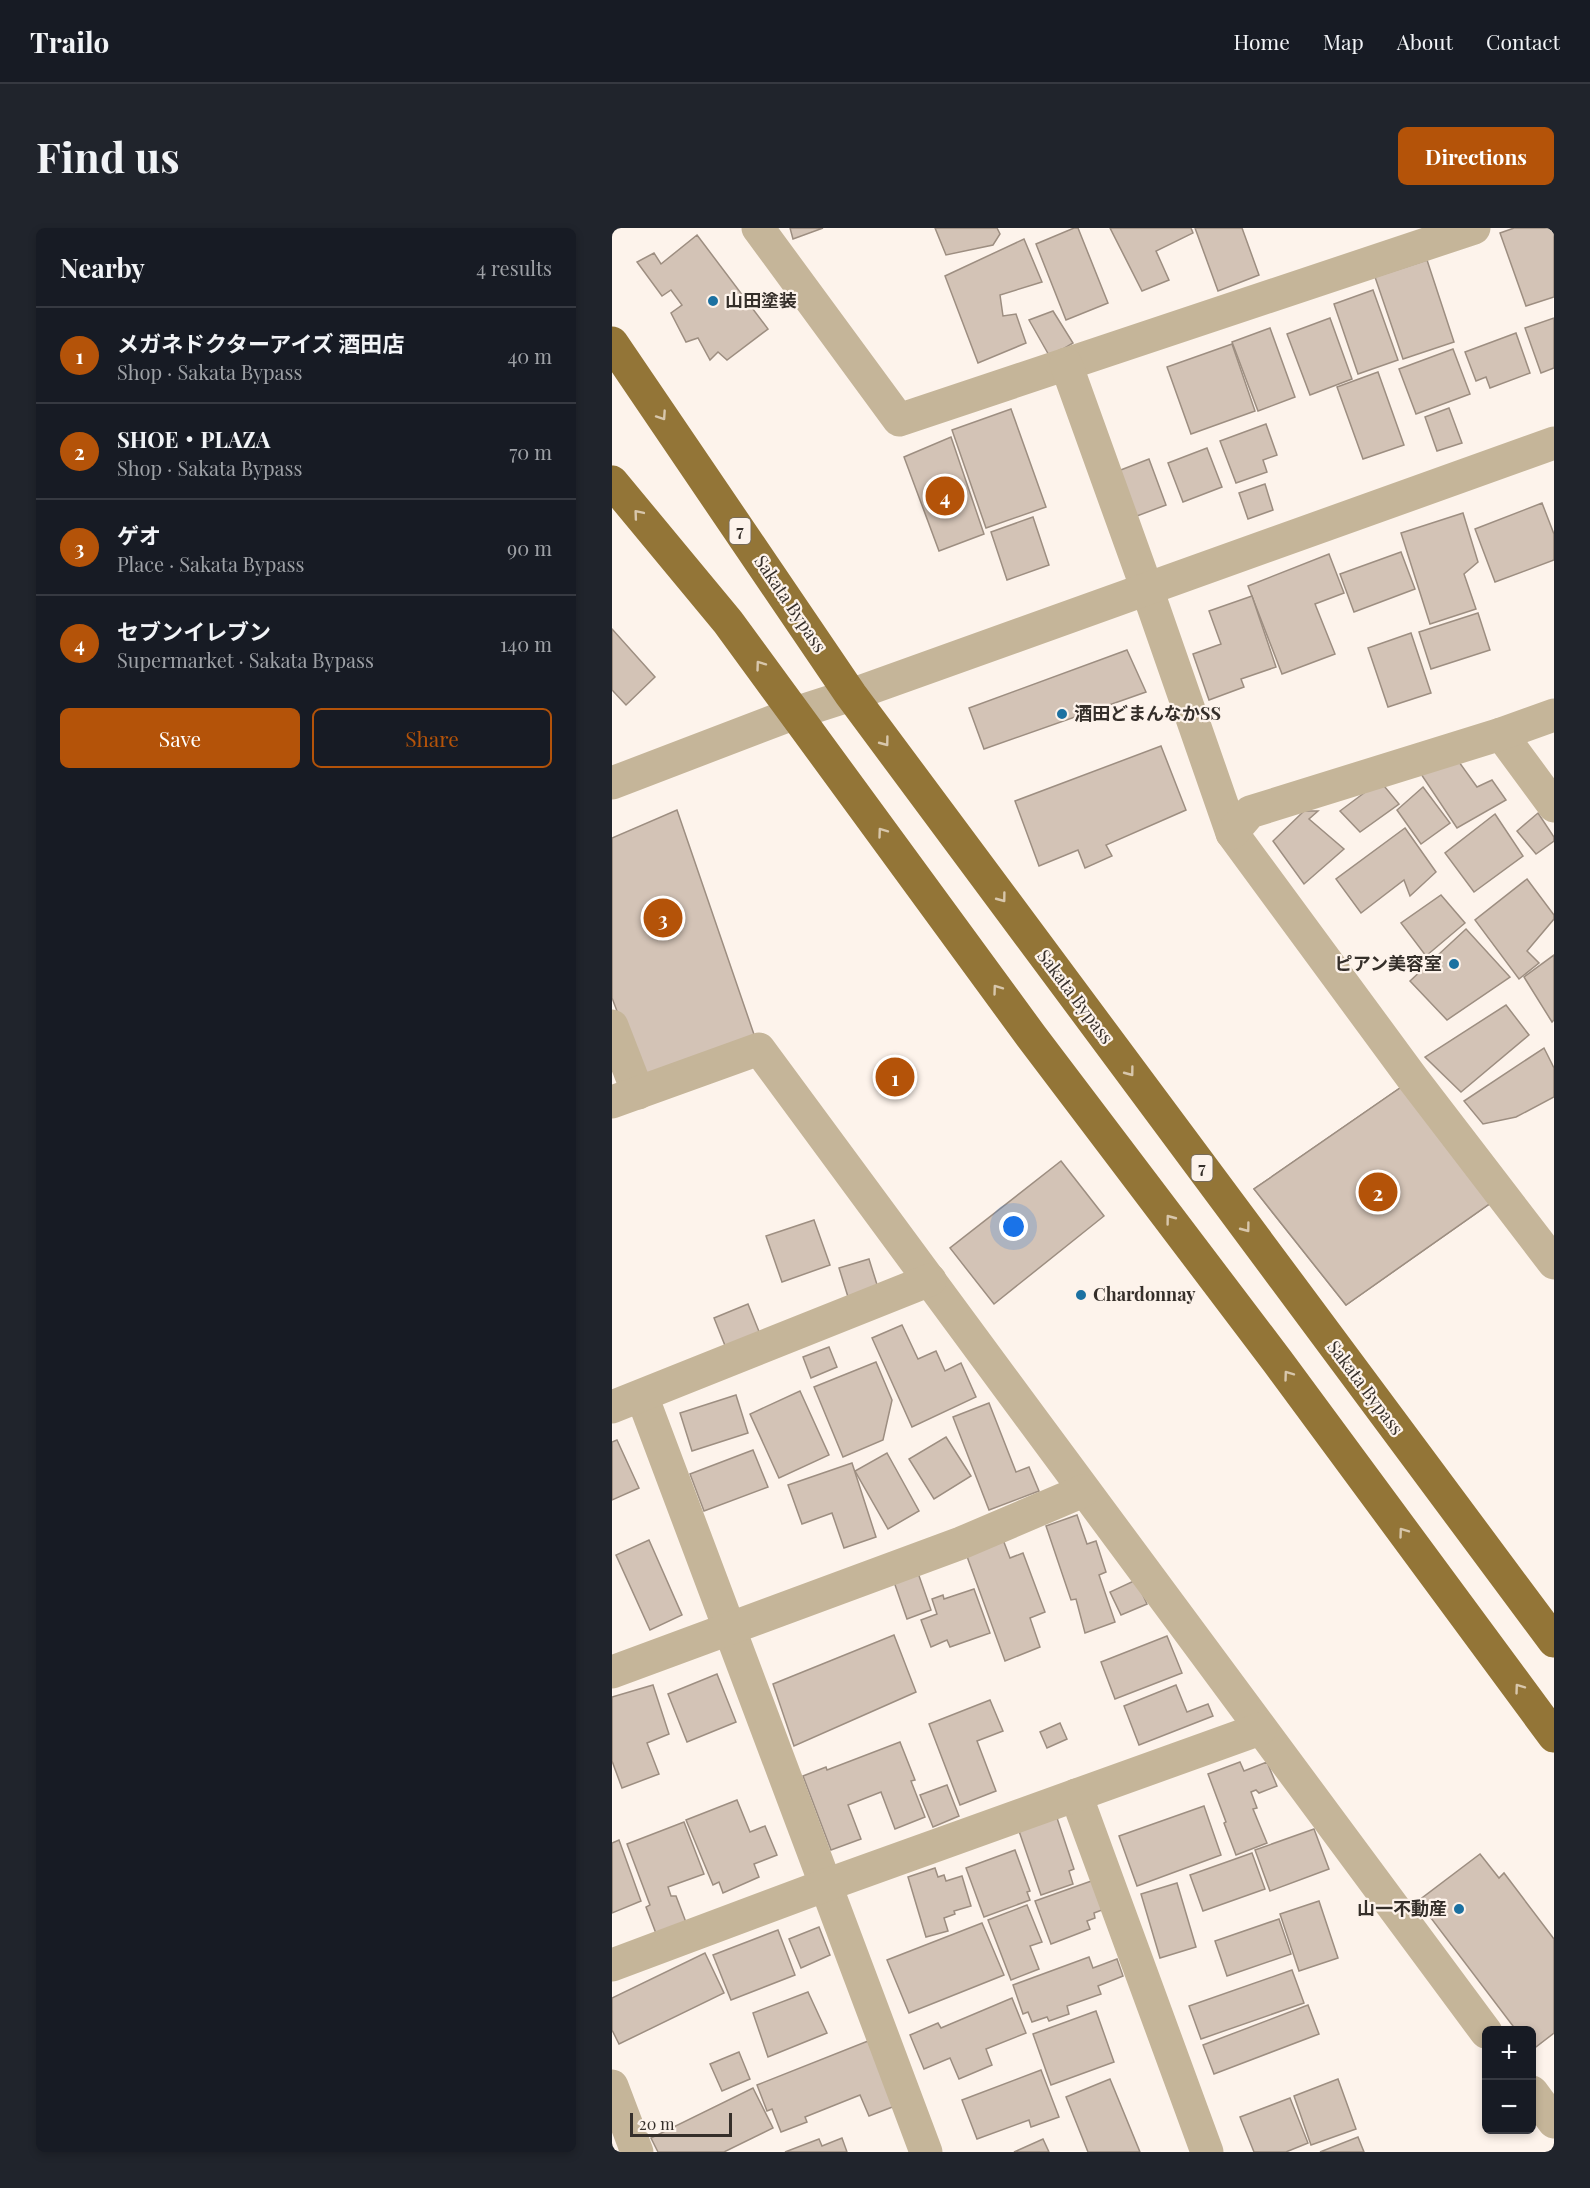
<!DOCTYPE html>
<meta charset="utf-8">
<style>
:root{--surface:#171b24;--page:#20242c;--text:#f1f3f6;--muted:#9ea1a6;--line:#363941;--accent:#b45309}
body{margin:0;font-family:"Playfair Display","Noto Sans JP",serif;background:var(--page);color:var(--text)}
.controls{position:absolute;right:18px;bottom:18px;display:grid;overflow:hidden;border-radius:9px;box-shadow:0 3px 9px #0003}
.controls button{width:54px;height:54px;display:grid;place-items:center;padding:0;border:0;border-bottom:2px solid var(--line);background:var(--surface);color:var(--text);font:30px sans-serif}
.scale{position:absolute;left:18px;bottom:15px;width:102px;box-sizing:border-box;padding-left:6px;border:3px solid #352f2a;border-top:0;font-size:16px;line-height:21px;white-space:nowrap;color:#352f2a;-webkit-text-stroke:4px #fdf3eb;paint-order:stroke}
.you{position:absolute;left:402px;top:999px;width:21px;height:21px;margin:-15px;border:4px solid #fff;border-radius:50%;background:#1a73e8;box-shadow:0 0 0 9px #1a73e833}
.badge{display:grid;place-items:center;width:39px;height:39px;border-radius:50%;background:var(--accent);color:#fff;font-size:20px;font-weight:700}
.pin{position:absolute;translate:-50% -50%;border:3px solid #fff;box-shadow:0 2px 6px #0006}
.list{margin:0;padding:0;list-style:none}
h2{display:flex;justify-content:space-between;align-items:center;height:78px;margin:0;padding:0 24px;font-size:26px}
h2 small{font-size:20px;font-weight:400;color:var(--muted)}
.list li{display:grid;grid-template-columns:39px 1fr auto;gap:18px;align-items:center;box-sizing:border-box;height:96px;padding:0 24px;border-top:2px solid var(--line)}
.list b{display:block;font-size:22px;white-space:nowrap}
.list p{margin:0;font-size:20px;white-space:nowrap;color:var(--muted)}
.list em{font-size:20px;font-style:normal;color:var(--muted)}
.actions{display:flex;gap:12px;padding:18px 24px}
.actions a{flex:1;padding:14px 0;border:2px solid var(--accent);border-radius:9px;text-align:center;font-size:21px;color:var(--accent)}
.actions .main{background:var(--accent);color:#fff}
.map{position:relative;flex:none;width:942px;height:1924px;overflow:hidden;border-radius:9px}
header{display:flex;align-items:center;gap:36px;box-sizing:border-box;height:84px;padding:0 30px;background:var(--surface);border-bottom:2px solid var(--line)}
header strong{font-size:28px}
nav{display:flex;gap:33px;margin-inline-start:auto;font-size:21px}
.intro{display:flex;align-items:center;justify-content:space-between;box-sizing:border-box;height:144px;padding:0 36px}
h1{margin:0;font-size:42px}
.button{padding:15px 27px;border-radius:9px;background:var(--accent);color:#fff;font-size:21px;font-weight:700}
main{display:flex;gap:36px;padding:0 36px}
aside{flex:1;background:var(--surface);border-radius:9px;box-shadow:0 3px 9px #0003}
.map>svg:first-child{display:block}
.building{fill:#d3c3b6;stroke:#9d8e81;stroke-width:1.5}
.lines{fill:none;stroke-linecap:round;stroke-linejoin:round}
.minor{stroke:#c5b599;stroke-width:33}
.tertiary{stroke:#c5b599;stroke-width:33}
.trunk{stroke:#937537;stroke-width:33}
.oneway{stroke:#d8c7ac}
.poi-dot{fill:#1c71a1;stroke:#fdf3eb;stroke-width:2}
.labels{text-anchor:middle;stroke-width:4.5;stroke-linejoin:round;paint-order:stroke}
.shield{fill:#fdf3eb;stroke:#716a64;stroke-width:1.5}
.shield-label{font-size:16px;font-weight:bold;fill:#352f2a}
.poi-label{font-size:18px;font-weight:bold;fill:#352f2a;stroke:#fdf3eb;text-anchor:start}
.street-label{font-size:18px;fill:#352f2a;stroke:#fdf3eb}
</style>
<header>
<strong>Trailo</strong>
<nav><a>Home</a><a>Map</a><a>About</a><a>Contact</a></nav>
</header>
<div class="intro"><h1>Find us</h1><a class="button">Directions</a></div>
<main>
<aside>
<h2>Nearby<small>4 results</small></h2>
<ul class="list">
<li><span class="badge">1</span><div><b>メガネドクターアイズ 酒田店</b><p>Shop · Sakata Bypass</p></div><em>40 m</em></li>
<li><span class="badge">2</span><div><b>SHOE・PLAZA</b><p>Shop · Sakata Bypass</p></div><em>70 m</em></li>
<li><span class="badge">3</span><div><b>ゲオ</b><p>Place · Sakata Bypass</p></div><em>90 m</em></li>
<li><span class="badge">4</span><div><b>セブンイレブン</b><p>Supermarket · Sakata Bypass</p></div><em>140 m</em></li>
</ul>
<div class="actions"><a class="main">Save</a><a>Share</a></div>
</aside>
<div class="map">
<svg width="942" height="1924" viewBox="0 0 942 1924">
<rect width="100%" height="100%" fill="#fdf3eb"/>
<g class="building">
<polygon points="178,0 211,0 181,11"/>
<polygon points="323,0 385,0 388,6 381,17 334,27"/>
<polygon points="462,0 466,0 496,75 454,92 424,16"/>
<polygon points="498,0 579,0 581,5 544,23 557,52 530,63"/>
<polygon points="583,0 630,0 647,47 606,63"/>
<polygon points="902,0 942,0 942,69 914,78 888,5"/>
<polygon points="85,7 156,101 115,132 106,124 98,132 86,110 74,114 59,85 70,77 59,62 50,68 25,34 42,25 49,36"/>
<polygon points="412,11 430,54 388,67 391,88 404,86 414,115 366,135 333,48"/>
<polygon points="815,32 842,114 791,131 763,49"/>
<polygon points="761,62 786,132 746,146 722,76"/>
<polygon points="441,83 461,115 438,129 417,92"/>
<polygon points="718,90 740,151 698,167 675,106"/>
<polygon points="942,90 942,140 929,145 913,100"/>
<polygon points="658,100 683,169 646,183 620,114"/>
<polygon points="904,105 918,145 878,160 874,149 864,153 853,124"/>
<polygon points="620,116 643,183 579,206 555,139"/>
<polygon points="841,121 858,166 804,186 787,141"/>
<polygon points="766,144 792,217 751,231 725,159"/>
<polygon points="837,180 850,215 825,223 813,189"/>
<polygon points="399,181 434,279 374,300 340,202"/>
<polygon points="654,196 665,227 651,232 655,244 624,255 608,213"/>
<polygon points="339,209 372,306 327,323 292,229"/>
<polygon points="595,220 610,259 571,274 556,235"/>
<polygon points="537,231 554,277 517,291 501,245"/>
<polygon points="653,256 661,282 636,291 627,265"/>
<polygon points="930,275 942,306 942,332 883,354 863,301"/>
<polygon points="851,285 866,334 852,346 864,381 818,396 789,305"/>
<polygon points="421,289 437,337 395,352 379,304"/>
<polygon points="789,324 803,361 742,384 728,346"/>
<polygon points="717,326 732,365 703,376 723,426 670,446 636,358"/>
<polygon points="640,368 664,439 629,451 632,459 597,472 581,426 609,416 597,383"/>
<polygon points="866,385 878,422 819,441 807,404"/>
<polygon points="0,401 43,449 14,477 0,462"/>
<polygon points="799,405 819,465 776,479 756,420"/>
<polygon points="515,422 534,464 372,521 357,480"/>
<polygon points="549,518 574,582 494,617 500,628 473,640 466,622 427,638 403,573"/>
<polygon points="842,527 865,559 880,552 894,572 845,600 809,546"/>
<polygon points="768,553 787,576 748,604 728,583"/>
<polygon points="811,559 838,595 809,616 785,582"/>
<polygon points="65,582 147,821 35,862 0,770 0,610"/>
<polygon points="692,583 706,583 697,591 732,621 692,656 661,613"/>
<polygon points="926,585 942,609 942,613 924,626 905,603"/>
<polygon points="883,586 911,628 862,664 833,625"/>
<polygon points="793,600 824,644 798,668 792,652 749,685 724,651"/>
<polygon points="915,651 942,687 942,691 915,723 927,735 907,751 863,692"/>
<polygon points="829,667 853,695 814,728 789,695"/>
<polygon points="854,701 898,749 835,792 798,753"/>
<polygon points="942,727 942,792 940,794 912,749"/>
<polygon points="894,777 917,807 849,864 813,829"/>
<polygon points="932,820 942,840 942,869 904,889 871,896 852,873"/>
<polygon points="801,851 890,967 734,1077 642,961"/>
<polygon points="801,851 890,967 734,1077 642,961"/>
<polygon points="449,933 492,988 382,1076 338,1020"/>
<polygon points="202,992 218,1037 170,1054 154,1008"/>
<polygon points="257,1031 267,1063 237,1072 227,1040"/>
<polygon points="136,1076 148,1106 114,1120 102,1090"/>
<polygon points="290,1097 306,1131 324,1123 333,1143 349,1135 364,1169 300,1199 260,1110"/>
<polygon points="217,1119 225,1139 199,1150 191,1129"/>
<polygon points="264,1134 280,1172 271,1212 231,1229 202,1159"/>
<polygon points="188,1163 217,1227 167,1250 138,1186"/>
<polygon points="124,1167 136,1205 80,1223 68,1185"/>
<polygon points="377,1175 404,1244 417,1239 427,1263 377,1282 341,1189"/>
<polygon points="334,1209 359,1248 322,1271 297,1231"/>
<polygon points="5,1212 27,1260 0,1272 0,1214"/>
<polygon points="141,1222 156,1259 92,1283 78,1246"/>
<polygon points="275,1225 307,1283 276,1301 243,1243"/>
<polygon points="240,1235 264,1309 232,1320 220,1285 190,1296 176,1257"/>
<polygon points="465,1287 475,1316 484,1313 494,1344 487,1347 503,1394 473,1405 464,1371 459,1372 434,1298"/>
<polygon points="390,1309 398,1330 411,1325 433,1384 418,1390 428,1419 393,1433 353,1323"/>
<polygon points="37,1312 70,1387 38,1402 4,1327"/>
<polygon points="306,1345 319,1382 295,1391 282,1354"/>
<polygon points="524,1352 535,1376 509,1387 498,1364"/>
<polygon points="362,1361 378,1405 338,1419 335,1412 319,1419 309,1392 325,1386 320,1371 331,1367 332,1371"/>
<polygon points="282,1407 304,1464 182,1518 161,1456"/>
<polygon points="555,1408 570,1445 503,1471 489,1434"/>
<polygon points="105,1446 124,1494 75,1514 56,1466"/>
<polygon points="41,1457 57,1506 35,1515 47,1546 10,1560 0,1533 0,1469"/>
<polygon points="564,1457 575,1484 596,1476 601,1488 527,1517 512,1478"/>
<polygon points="378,1472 391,1503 365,1513 384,1563 348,1577 317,1496"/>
<polygon points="448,1495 455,1511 435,1520 428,1504"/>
<polygon points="288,1514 303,1552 299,1553 313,1589 283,1601 269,1564 236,1577 249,1611 219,1622 191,1548 214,1539 215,1542"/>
<polygon points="628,1534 632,1543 655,1534 665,1558 647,1565 644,1562 639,1564 645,1580 641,1581 655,1615 624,1627 612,1595 614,1594 596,1546"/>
<polygon points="335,1557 347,1588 321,1599 308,1567"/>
<polygon points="125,1572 138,1604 153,1598 165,1627 142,1636 147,1649 111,1665 107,1654 101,1657 74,1592"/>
<polygon points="592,1578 609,1627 525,1658 507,1608"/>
<polygon points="445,1590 462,1641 457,1643 461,1656 429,1667 407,1603"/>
<polygon points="72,1594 92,1646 56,1659 59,1668 64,1668 75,1697 45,1708 34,1679 38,1677 15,1616"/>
<polygon points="702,1601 717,1641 658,1663 643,1622"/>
<polygon points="7,1612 29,1673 0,1685 0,1615"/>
<polygon points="403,1622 418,1663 415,1664 418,1672 372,1689 354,1640"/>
<polygon points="640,1625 653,1661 591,1683 578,1647"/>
<polygon points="868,1626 887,1650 892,1645 942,1711 942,1805 920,1822 920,1802 904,1802 806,1673"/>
<polygon points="323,1640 326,1649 332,1647 334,1653 350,1648 359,1678 342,1683 343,1686 332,1690 336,1703 314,1709 296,1649"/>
<polygon points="485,1651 495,1680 482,1685 483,1690 475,1693 478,1701 439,1716 423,1673"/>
<polygon points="565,1655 584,1719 548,1730 529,1666"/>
<polygon points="707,1673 726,1730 687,1743 668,1686"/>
<polygon points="415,1677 430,1714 418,1718 427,1741 399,1752 376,1692"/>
<polygon points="667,1691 679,1726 615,1748 603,1713"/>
<polygon points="370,1695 392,1747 297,1785 275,1732"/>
<polygon points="207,1699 218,1727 189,1740 177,1711"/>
<polygon points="166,1702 183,1747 119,1772 101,1727"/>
<polygon points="93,1725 112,1765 7,1816 0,1802 0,1770"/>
<polygon points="477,1729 481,1740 505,1731 511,1748 486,1758 489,1766 455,1778 457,1786 437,1793 435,1789 420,1794 416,1784 411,1786 401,1757"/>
<polygon points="680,1742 692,1775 589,1811 577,1778"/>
<polygon points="196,1764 215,1805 156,1829 141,1785"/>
<polygon points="400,1770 414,1805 374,1821 380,1837 347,1851 338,1830 312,1841 298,1807 326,1795 329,1800"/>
<polygon points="696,1777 707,1806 602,1846 591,1817"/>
<polygon points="484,1783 502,1834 439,1857 421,1806"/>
<polygon points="256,1813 283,1878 257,1888 248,1867 193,1889 195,1894 169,1904 160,1881 155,1883 145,1857"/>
<polygon points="127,1824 138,1851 110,1863 98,1836"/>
<polygon points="429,1842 447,1889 419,1899 417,1892 365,1911 350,1872"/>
<polygon points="498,1851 528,1924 476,1924 454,1869"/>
<polygon points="726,1851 744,1901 699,1917 682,1868"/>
<polygon points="141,1860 161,1900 112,1924 46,1924 39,1910"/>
<polygon points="678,1870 696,1915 674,1924 642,1924 628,1889"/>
<polygon points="746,1909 752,1924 708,1924"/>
<polygon points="230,1910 235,1924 173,1924 207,1911 210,1918"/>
<polygon points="431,1911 437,1924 402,1924"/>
</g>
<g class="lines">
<g class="minor">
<polyline points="146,0 287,192 862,0"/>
<polyline points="454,136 535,361 620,605 801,851 942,1035"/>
<polyline points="889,506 942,578"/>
<polyline points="620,605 638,584 889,506 942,487"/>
<polyline points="0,798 26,865"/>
<path d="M0 874 147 821C389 1149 630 1477 874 1804"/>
<polyline points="30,1168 314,1924"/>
<polyline points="0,1179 318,1052"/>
<polyline points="0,1444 349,1315 471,1263"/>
<polyline points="464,1567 595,1924"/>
<polyline points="0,1737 214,1657 648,1501"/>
<polyline points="0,1858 25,1924"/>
<polyline points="920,1864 942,1894"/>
</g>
<polyline class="tertiary" points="0,555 183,485 239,467 942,215"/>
<g class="trunk">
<polyline points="0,115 239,467 942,1413"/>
<polyline points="0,254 116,394 419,808 666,1134 942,1508"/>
</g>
</g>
<defs><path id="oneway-chevron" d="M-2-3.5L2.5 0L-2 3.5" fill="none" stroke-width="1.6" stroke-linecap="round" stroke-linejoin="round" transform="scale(1.5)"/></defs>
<g class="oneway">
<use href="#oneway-chevron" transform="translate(50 188) rotate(56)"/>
<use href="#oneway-chevron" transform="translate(26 286) rotate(-130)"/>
<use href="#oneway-chevron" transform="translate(148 437) rotate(-126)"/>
<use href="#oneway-chevron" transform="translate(273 514) rotate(53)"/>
<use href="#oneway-chevron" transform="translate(270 604) rotate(-126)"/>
<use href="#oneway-chevron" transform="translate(390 670) rotate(53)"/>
<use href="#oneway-chevron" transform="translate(385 761) rotate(-126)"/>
<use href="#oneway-chevron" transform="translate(518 844) rotate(53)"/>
<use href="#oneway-chevron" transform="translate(558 991) rotate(-127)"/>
<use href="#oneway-chevron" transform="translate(634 1000) rotate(53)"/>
<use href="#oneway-chevron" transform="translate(676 1147) rotate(-126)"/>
<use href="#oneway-chevron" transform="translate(791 1304) rotate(-126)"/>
<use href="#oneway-chevron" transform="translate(907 1460) rotate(-126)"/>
</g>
<g class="poi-dot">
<circle cx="101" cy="73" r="6"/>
<circle cx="450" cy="486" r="6"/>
<circle cx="842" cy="736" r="6"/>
<circle cx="469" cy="1067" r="6"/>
<circle cx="847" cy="1681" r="6"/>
</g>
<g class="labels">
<g class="shield">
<rect x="117.5" y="290" width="21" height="26" rx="4.5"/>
<rect x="579.5" y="927" width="21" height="26" rx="4.5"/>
</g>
<g class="shield-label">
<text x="128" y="309">7</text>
<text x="590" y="946">7</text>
</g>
<g class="poi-label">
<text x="113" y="79">山田塗装</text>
<text x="462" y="492">酒田どまんなかSS</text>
<text x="830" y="742" text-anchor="end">ピアン美容室</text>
<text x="481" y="1073">Chardonnay</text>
<text x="835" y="1687" text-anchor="end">山一不動産</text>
</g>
<g class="street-label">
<text transform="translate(178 376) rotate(56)" y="6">Sakata Bypass</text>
<text transform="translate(463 769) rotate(53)" y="6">Sakata Bypass</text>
<text transform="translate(753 1160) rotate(53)" y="6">Sakata Bypass</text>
</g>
</g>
</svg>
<div class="controls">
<button>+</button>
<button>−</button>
</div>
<div class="scale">20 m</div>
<div class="you"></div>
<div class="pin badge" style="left:283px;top:849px">1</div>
<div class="pin badge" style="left:766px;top:964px">2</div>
<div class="pin badge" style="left:51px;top:690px">3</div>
<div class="pin badge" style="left:333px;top:268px">4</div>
</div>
</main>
